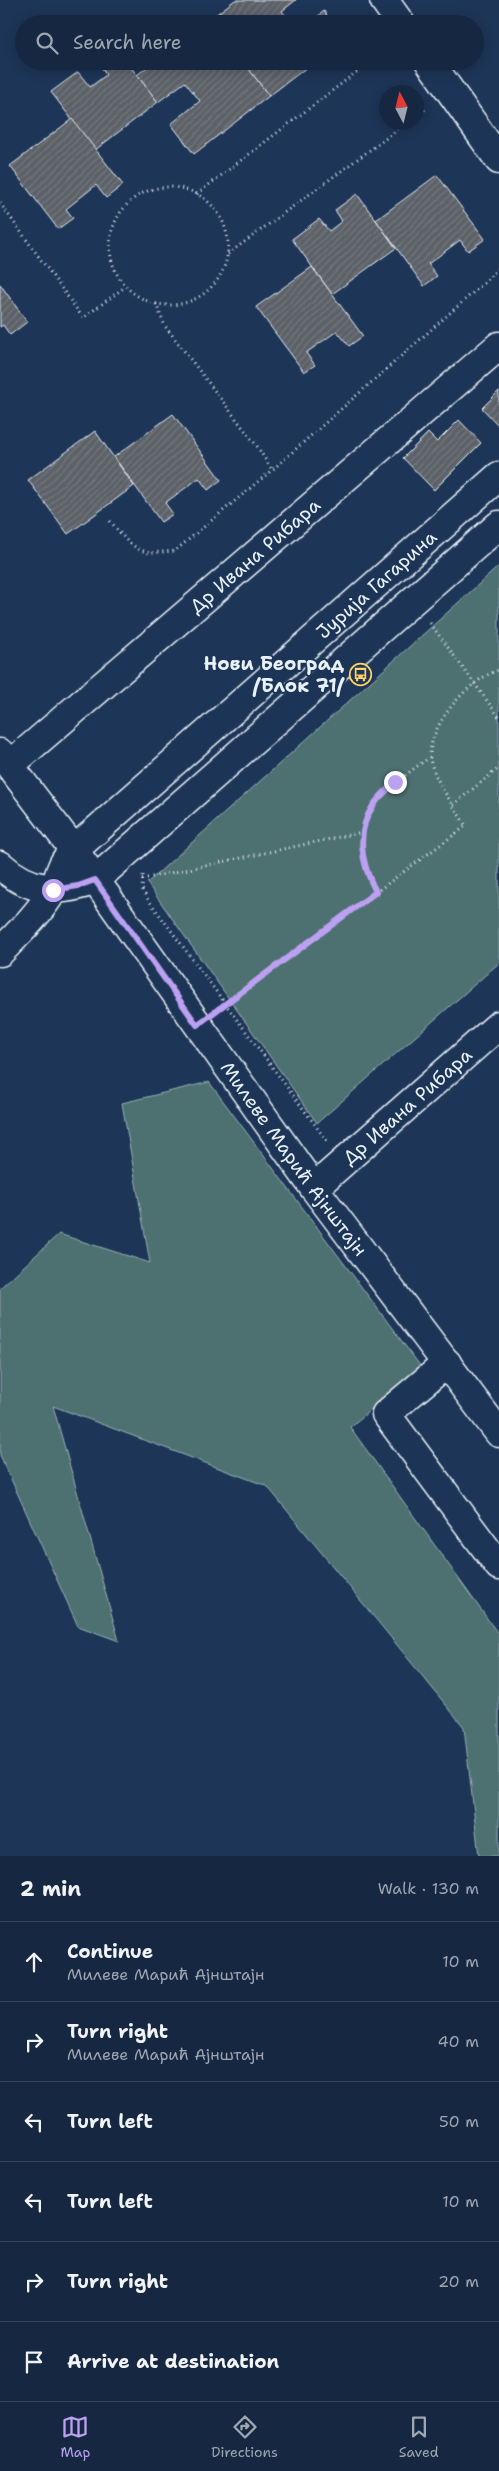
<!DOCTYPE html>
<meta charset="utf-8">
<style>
:root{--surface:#162841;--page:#23344c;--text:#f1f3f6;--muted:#9ea6b1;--line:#35445a;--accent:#bca0f2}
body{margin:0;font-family:"Shantell Sans",sans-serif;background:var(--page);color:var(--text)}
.compass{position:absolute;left:379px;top:85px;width:45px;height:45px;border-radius:50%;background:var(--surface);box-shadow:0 2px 12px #0003;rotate:353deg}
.stop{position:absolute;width:15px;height:15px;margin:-11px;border:4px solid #bca0f2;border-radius:50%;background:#fff}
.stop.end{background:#bca0f2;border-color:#fff;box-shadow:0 1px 5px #0008}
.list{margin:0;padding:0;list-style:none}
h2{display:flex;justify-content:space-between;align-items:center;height:65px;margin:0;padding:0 20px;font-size:21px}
h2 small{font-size:16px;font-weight:400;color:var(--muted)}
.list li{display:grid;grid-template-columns:32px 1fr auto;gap:15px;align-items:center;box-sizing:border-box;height:80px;padding:0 20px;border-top:1px solid var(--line)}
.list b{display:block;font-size:19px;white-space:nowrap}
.list p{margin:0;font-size:16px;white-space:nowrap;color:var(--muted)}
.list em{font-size:16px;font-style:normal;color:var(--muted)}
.icon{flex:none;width:28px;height:28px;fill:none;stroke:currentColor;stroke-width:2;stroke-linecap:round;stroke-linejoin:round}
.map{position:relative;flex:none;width:499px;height:1856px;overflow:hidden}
.search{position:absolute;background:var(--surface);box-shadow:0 2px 12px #0003;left:15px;right:15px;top:15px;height:55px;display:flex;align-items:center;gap:12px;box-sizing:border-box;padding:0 18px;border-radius:28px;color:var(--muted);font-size:19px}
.sheet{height:545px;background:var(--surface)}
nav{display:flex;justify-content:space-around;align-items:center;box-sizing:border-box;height:70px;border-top:1px solid var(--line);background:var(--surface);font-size:14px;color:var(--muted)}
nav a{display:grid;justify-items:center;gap:2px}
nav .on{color:var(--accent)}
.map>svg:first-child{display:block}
.grass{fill:#4e7071;stroke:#9bb0b4}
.building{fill:url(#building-hatch);stroke:#e8f1f8}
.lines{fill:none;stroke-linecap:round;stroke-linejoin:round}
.minor-casing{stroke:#e8f1f8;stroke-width:31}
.path{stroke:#e8f1f8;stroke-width:3;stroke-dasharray:1 4;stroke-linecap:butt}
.minor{stroke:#1d3557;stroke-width:28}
.route{stroke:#bca0f2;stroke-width:6}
.labels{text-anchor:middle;stroke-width:4;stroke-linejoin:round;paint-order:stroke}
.street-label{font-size:19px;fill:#e8f1f8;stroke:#1d3557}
.poi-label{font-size:19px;font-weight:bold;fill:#e8f1f8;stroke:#1d3557;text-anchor:end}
</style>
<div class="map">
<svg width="499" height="1856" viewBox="0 0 499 1856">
<defs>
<pattern id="building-hatch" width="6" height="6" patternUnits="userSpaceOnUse" patternTransform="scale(1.25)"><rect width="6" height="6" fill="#5c6067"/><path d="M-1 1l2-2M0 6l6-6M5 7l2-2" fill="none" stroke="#73777e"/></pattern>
</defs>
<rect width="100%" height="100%" fill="#1d3557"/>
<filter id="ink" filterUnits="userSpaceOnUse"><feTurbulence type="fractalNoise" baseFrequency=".02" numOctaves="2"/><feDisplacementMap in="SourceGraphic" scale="10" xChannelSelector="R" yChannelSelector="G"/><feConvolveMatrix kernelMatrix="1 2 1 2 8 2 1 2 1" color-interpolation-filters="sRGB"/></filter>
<g filter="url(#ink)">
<g class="grass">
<polygon points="499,566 499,963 317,1123 147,883"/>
<polygon points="209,1082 421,1367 350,1427 499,1635 499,1856 479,1856 464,1727 267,1486 53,1406 119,1641 78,1626 0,1455 0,1288 59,1234 150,1263 122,1103"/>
</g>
<g class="building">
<polygon points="235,0 296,0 282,11 292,24 214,24 210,19"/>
<polygon points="324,11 333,24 308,24"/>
<polygon points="210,19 214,24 204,24"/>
<polygon points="126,61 158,102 95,150 51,92 78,72 90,87 106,75 98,61"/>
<polygon points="155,61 243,61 269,96 194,154 171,124 200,101 185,82 158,102 137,75"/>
<polygon points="243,61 315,61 269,96"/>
<polygon points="72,119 123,185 106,198 96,185 66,209 73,218 58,229 10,166"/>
<polygon points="437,175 485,239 468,251 460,240 428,264 437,276 424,286 376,220"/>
<polygon points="357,194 396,248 332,294 292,239 319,219 329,231 342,221 335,210"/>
<polygon points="312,267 363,336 349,346 337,331 306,353 315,365 304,372 256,307"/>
<polygon points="0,284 27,322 10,335 3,325 0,327"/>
<polygon points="499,391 499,426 482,408"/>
<polygon points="173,414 221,480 208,490 199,478 165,503 173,514 161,522 114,457"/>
<polygon points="459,420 481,443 434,490 403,458 428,433 437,442"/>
<polygon points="95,431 134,486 68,534 28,480"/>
</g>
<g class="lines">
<defs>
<g id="minor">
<polyline points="384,0 401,24"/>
<polyline points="429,61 499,160"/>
<path id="s1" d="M0 753 74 850 314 1188 499 1433"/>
<path id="s2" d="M10 765 499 346"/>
<path d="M0 865C30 892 59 894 95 880L499 525"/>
<path id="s3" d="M0 952C18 934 40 913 53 890 61 874 59 865 74 850L499 476"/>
<path id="s4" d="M314 1188 499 1025"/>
<polyline points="447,1363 386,1414 499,1566"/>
</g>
</defs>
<use href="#minor" class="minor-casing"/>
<g class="path">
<polyline points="416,116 428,107"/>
<circle cx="169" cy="246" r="59"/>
<polyline points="197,194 371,61"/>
<polyline points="0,203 83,318 125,287"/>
<polyline points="228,254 408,122"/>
<polyline points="156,304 165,326 257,446 272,470 484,283 499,267"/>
<polyline points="110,521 127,541 138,549 149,553 175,551 272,470"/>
<polyline points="430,623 499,717"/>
<polyline points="453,805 499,768"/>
<polyline points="143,875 142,889 147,898 327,1141"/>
<polyline points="142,879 363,832"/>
<path d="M377 892C340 824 377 795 430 757"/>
<path d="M218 1008 466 826C456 809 431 775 430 757 429 724 469 679 499 670"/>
</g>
<use href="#minor" class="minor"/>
</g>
</g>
<g class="lines" filter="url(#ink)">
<path class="route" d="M53 890 78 886 95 880 197 1025 376 892C362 865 355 833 373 806 378 797 388 790 395 782"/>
</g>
<defs>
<symbol id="bus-ring" viewBox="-11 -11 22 22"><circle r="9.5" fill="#1d3557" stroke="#ffd166" stroke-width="1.5"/><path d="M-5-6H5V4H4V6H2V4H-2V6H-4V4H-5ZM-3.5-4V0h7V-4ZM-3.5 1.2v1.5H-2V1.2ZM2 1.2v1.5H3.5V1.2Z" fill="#ffd166"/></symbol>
</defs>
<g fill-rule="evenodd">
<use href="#bus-ring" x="348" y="662" width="25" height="25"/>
</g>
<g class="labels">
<g class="street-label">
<text dy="7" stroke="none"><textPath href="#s2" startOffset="322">Др Ивана Рибара</textPath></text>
<text dy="7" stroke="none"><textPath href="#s3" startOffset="530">Јурија Гагарина</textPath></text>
<text dy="7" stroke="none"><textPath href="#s4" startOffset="124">Др Ивана Рибара</textPath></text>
<text dy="7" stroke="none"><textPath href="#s1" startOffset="501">Милеве Марић Ајнштајн</textPath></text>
</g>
<g class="poi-label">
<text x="344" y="670">Нови Београд<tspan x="344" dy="22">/Блок 71/</tspan></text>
</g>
</g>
</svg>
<svg class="compass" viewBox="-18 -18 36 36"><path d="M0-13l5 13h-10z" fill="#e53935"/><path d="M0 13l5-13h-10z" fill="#9ea6b1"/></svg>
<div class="stop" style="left:53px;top:890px"></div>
<div class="stop end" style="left:395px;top:782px"></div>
<div class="search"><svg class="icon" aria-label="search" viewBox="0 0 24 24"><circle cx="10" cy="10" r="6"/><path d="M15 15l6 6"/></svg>Search here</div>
</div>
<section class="sheet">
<h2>2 min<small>Walk · 130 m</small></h2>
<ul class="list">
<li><svg class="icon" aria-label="ahead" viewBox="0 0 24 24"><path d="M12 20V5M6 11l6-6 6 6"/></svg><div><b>Continue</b><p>Милеве Марић Ајнштајн</p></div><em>10 m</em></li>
<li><svg class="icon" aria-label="right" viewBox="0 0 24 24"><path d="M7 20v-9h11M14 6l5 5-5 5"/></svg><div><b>Turn right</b><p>Милеве Марић Ајнштајн</p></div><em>40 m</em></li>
<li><svg class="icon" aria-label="left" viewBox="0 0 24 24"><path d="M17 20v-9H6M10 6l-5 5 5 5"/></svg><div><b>Turn left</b></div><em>50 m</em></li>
<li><svg class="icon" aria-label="left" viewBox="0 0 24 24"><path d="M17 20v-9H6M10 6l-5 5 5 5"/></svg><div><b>Turn left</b></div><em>10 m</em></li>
<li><svg class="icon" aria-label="right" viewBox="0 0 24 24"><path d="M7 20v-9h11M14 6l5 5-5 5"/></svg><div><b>Turn right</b></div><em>20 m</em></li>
<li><svg class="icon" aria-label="arrive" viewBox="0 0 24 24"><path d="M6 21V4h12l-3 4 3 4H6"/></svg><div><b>Arrive at destination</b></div></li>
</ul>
</section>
<nav>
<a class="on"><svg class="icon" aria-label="map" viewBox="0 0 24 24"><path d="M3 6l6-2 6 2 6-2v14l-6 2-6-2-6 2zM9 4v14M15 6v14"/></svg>Map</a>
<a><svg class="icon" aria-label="directions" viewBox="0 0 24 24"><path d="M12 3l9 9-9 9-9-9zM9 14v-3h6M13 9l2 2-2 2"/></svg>Directions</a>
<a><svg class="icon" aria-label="saved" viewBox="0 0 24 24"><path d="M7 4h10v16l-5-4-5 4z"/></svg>Saved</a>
</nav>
